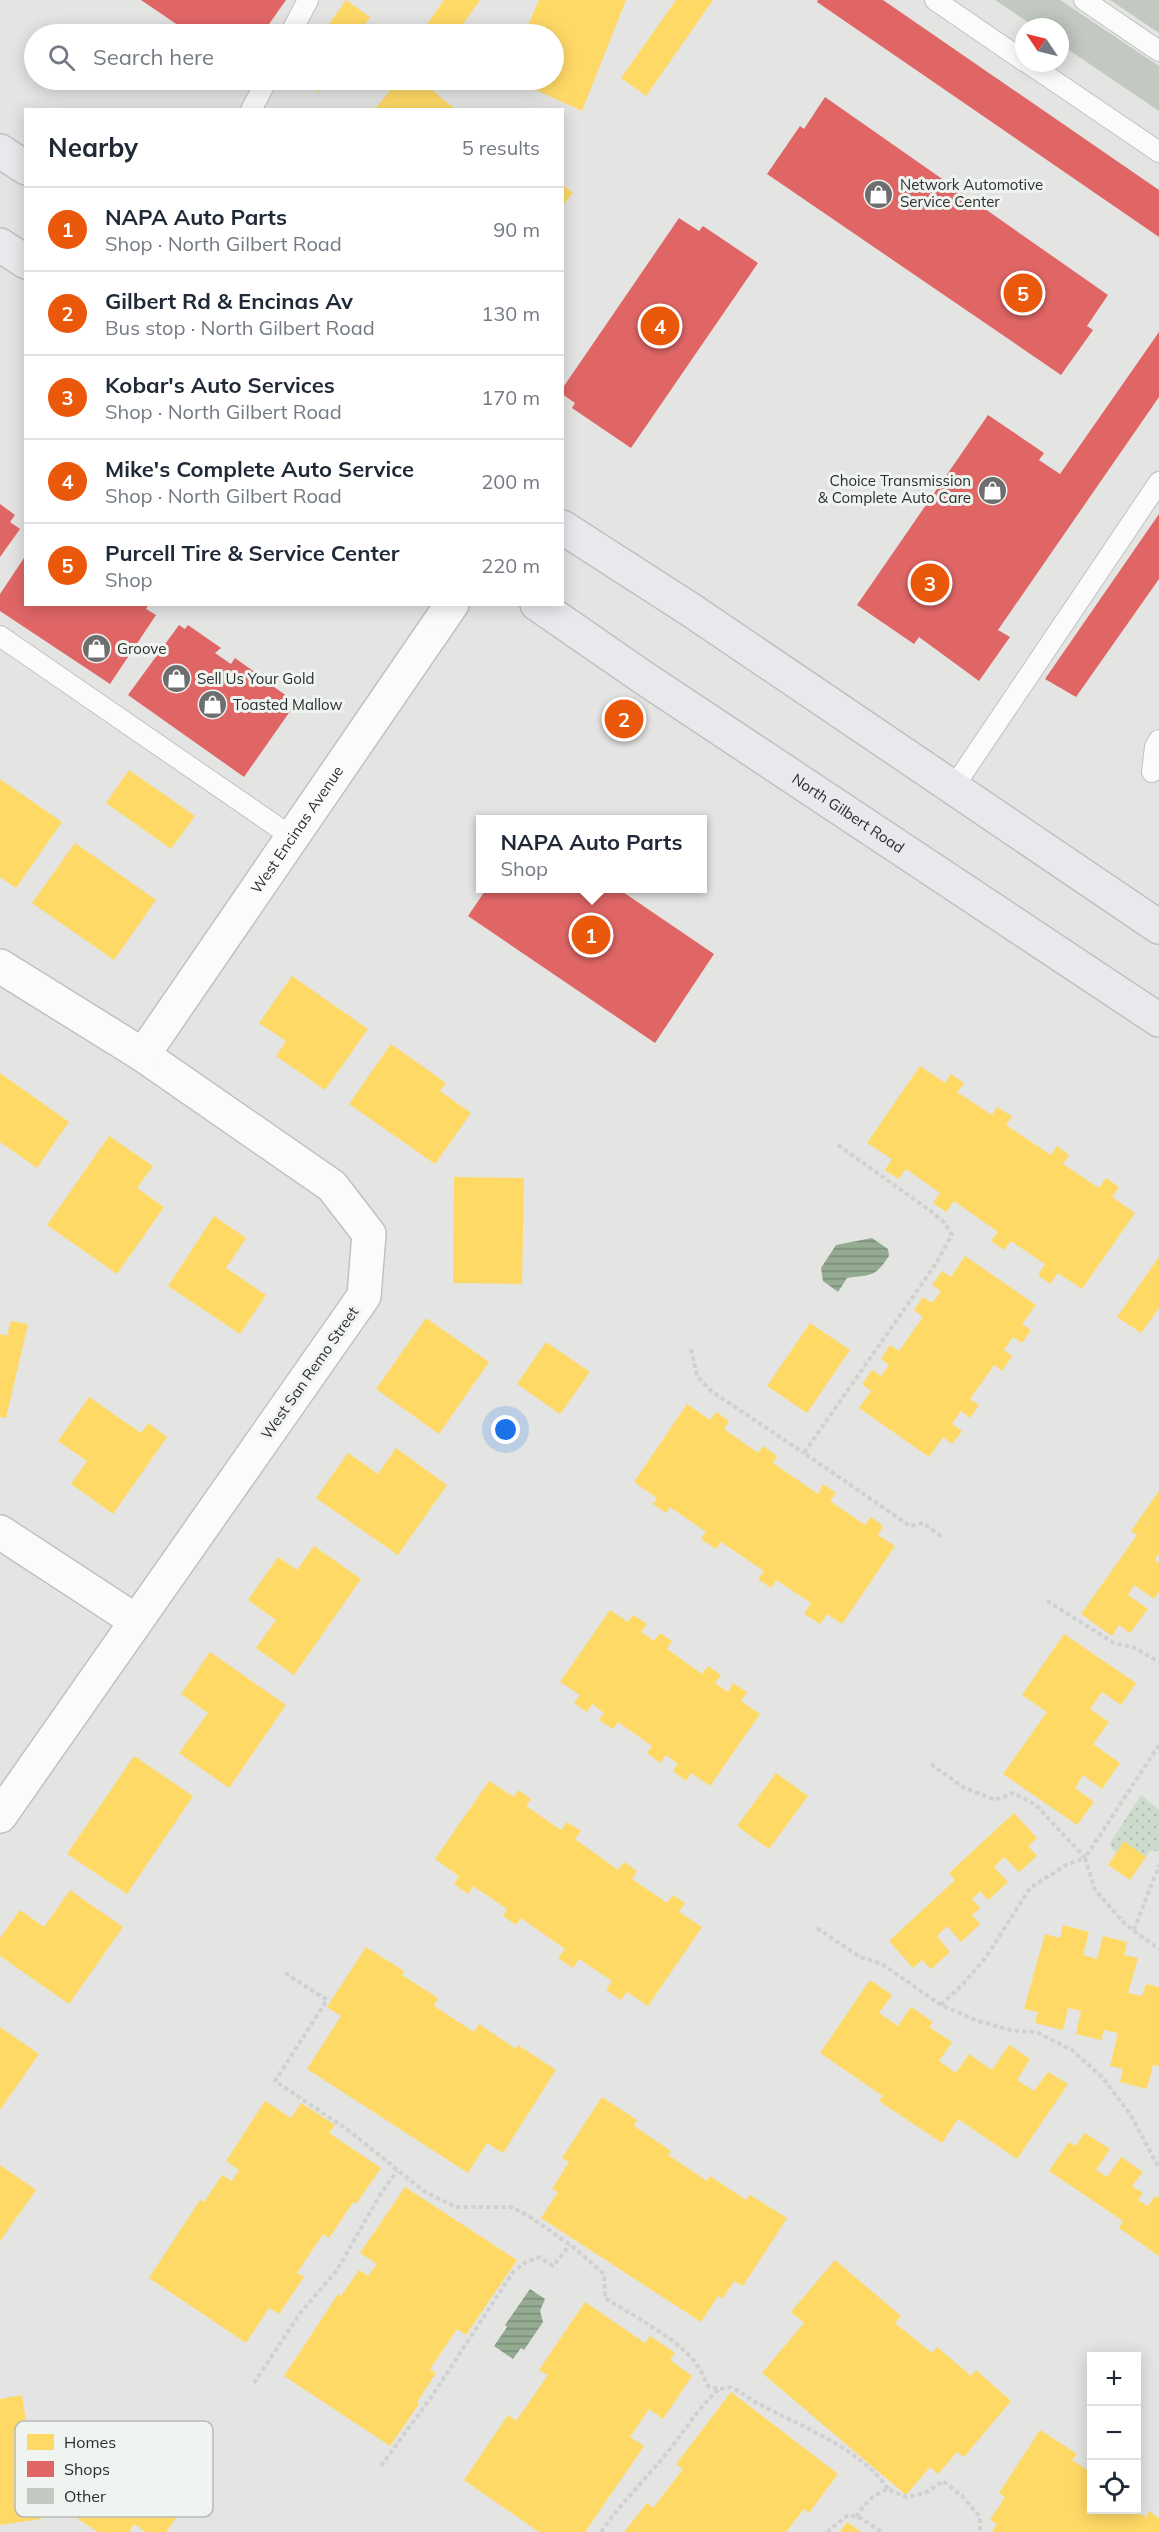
<!DOCTYPE html>
<meta charset="utf-8">
<style>
:root{--surface:#fff;--page:#f2f2f3;--text:#1f2937;--muted:#747a83;--line:#e0e1e3;--accent:#ea580c}
body{margin:0;font-family:Mulish,sans-serif;background:var(--page);color:var(--text)}
.controls{position:absolute;right:18px;bottom:18px;display:grid;overflow:hidden;border-radius:0px;box-shadow:0 3px 15px #0003}
.controls button{width:54px;height:54px;display:grid;place-items:center;padding:0;border:0;border-bottom:2px solid var(--line);background:var(--surface);color:var(--text);font:30px sans-serif}
.compass{position:absolute;left:1015px;top:18px;width:54px;height:54px;border-radius:50%;background:var(--surface);box-shadow:0 3px 15px #0003;rotate:305deg}
.you{position:absolute;left:506px;top:1430px;width:21px;height:21px;margin:-15px;border:4px solid #fff;border-radius:50%;background:#1a73e8;box-shadow:0 0 0 9px #1a73e833}
.badge{display:grid;place-items:center;width:39px;height:39px;border-radius:50%;background:var(--accent);color:#fff;font-size:20px;font-weight:700}
.pin{position:absolute;translate:-50% -50%;border:3px solid #fff;box-shadow:0 2px 6px #0006}
.popup{position:absolute;left:476px;top:815px;width:231px;height:78px;box-sizing:border-box;display:grid;place-content:center;border-radius:0px;background:var(--surface);filter:drop-shadow(0 2px 4px #0005);font-size:20px;white-space:nowrap;color:var(--muted)}
.popup b{font-size:22px;color:var(--text)}
.popup::after{content:'';position:absolute;left:50%;top:100%;margin-left:-12px;border:12px solid transparent;border-top-color:var(--surface)}
.list{margin:0;padding:0;list-style:none}
h2{display:flex;justify-content:space-between;align-items:center;height:78px;margin:0;padding:0 24px;font-size:26px}
h2 small{font-size:20px;font-weight:400;color:var(--muted)}
.list li{display:grid;grid-template-columns:39px 1fr auto;gap:18px;align-items:center;box-sizing:border-box;height:84px;padding:0 24px;border-top:2px solid var(--line)}
.list b{display:block;font-size:22px;white-space:nowrap}
.list p{margin:0;font-size:20px;white-space:nowrap;color:var(--muted)}
.list em{font-size:20px;font-style:normal;color:var(--muted)}
.icon{flex:none;width:33px;height:33px;fill:none;stroke:currentColor;stroke-width:2;stroke-linecap:round;stroke-linejoin:round}
.map{position:relative;flex:none;width:1159px;height:2532px;overflow:hidden}
.search{position:absolute;background:var(--surface);box-shadow:0 3px 15px #0003;left:24px;top:24px;width:540px;height:66px;display:flex;align-items:center;gap:15px;box-sizing:border-box;padding:0 21px;border-radius:33px;color:var(--muted);font-size:22px}
.panel{position:absolute;background:var(--surface);box-shadow:0 3px 15px #0003;left:24px;top:108px;width:540px;height:498px;border-radius:0px}
.map>svg:first-child{display:block}
.park{fill:url(#park-dots)}
.water{fill:url(#water-rules)}
.homes{fill:#ffd966}
.shops{fill:#e06666}
.building{fill:#c2c9c1}
.lines{fill:none;stroke-linecap:round;stroke-linejoin:round}
.lane-casing{stroke:#c1c2c0;stroke-width:22}
.street-casing{stroke:#c1c2c0;stroke-width:36}
.primary-casing{stroke:#c0c0bf;stroke-width:36}
.path{stroke:#d0d1d0;stroke-width:4;stroke-dasharray:4.5 3;stroke-linecap:butt}
.lane{stroke:#fbfbfb;stroke-width:20}
.street{stroke:#fbfbfb;stroke-width:33}
.primary{stroke:#e9e8ec;stroke-width:33}
.labels{text-anchor:middle;stroke-width:6;stroke-linejoin:round;paint-order:stroke}
.poi-label{font-size:15px;fill:#2d2e2d;stroke:#f0f4f0;text-anchor:start}
.street-label{font-size:15px;fill:#2d2e2d;stroke:#f0f4f0}
.key{fill:#f0f4f0;stroke:#b6b9b6;stroke-width:1.5}
.key-label{font-size:16px;fill:#2d2e2d}
</style>
<div class="map">
<svg width="1159" height="2532" viewBox="0 0 1159 2532">
<defs>
<pattern id="park-dots" width="8" height="8" patternUnits="userSpaceOnUse" patternTransform="scale(1.5)"><rect width="8" height="8" fill="#cddbcc"/><path d="M2 2h.1M6 6h.1" fill="none" stroke="#b0bcb0" stroke-width="1.8" stroke-linecap="round"/></pattern>
<pattern id="water-rules" width="6" height="5" patternUnits="userSpaceOnUse" patternTransform="scale(1.5)"><rect width="6" height="5" fill="#94ab92"/><path d="M0 2.5h6" fill="none" stroke="#798c78"/></pattern>
</defs>
<rect width="100%" height="100%" fill="#e4e5e3"/>
<polygon class="park" points="1141,1795 1159,1810 1159,1851 1150,1851 1146,1857 1124,1842 1117,1852 1112,1849 1110,1843"/>
<g class="water">
<path d="M872 1238 888 1249 889 1256C874 1278 873 1274 847 1278L838 1292 823 1281 821 1268 836 1245Z"/>
<polygon points="530,2289 545,2299 540,2311 543,2322 524,2350 521,2348 513,2359 494,2346 507,2327 505,2325"/>
</g>
<g class="homes">
<polygon points="346,0 370,17 358,34 322,34"/>
<polygon points="444,0 480,0 456,34 420,34"/>
<polygon points="539,0 626,0 582,111 514,80 554,80 554,34 524,34"/>
<polygon points="676,0 713,0 646,96 621,78"/>
<polygon points="300,80 328,80 319,92"/>
<polygon points="399,80 420,80 456,110 374,110"/>
<polygon points="562,184 573,193 562,206"/>
<polygon points="129,770 195,816 171,849 106,803"/>
<polygon points="0,779 62,822 16,888 0,877"/>
<polygon points="75,843 156,900 114,960 32,903"/>
<polygon points="292,976 368,1029 325,1090 276,1056 286,1041 259,1023"/>
<polygon points="391,1044 446,1083 440,1091 471,1113 435,1164 349,1104"/>
<polygon points="920,1066 945,1083 951,1074 964,1083 957,1092 992,1115 997,1107 1012,1116 1006,1125 1051,1155 1057,1146 1069,1155 1063,1164 1099,1188 1106,1178 1119,1187 1112,1197 1135,1213 1082,1289 1058,1273 1050,1284 1038,1275 1045,1264 1011,1241 1004,1250 991,1241 998,1232 954,1201 946,1212 933,1203 940,1193 906,1169 898,1179 885,1170 892,1159 867,1143"/>
<polygon points="0,1073 69,1122 37,1168 0,1142"/>
<polygon points="109,1136 153,1166 137,1188 164,1207 117,1274 47,1225"/>
<polygon points="454,1177 524,1178 522,1284 453,1283"/>
<polygon points="214,1216 246,1238 226,1268 266,1295 240,1334 168,1286"/>
<polygon points="965,1256 1036,1305 1022,1324 1031,1330 1022,1343 1013,1337 1004,1350 1012,1356 1002,1371 994,1365 970,1399 979,1405 970,1418 961,1411 952,1424 962,1431 952,1444 943,1437 929,1457 859,1408 871,1391 862,1384 872,1370 881,1376 889,1365 881,1359 890,1345 899,1351 923,1317 914,1310 923,1297 932,1303 941,1291 932,1285 942,1271 951,1277"/>
<polygon points="1159,1257 1159,1308 1141,1333 1117,1317"/>
<polygon points="426,1318 489,1362 439,1434 376,1389"/>
<polygon points="11,1321 28,1324 6,1418 0,1417 0,1334 7,1336"/>
<polygon points="810,1323 850,1350 807,1413 767,1386"/>
<polygon points="546,1342 590,1372 560,1414 517,1384"/>
<polygon points="89,1397 141,1433 148,1423 167,1437 113,1514 71,1484 87,1461 58,1441"/>
<polygon points="687,1404 710,1420 716,1412 729,1421 724,1429 758,1453 763,1446 777,1456 773,1463 818,1494 823,1484 836,1493 830,1501 865,1525 871,1517 883,1526 878,1535 895,1546 842,1624 827,1614 820,1624 804,1614 811,1603 776,1580 771,1588 758,1579 764,1571 721,1542 716,1549 701,1539 706,1532 670,1507 666,1513 653,1504 657,1498 634,1482"/>
<polygon points="396,1448 447,1485 398,1555 316,1498 348,1453 378,1474"/>
<polygon points="1159,1491 1159,1554 1155,1560 1159,1563 1159,1592 1154,1599 1134,1585 1128,1595 1148,1609 1130,1633 1119,1625 1112,1636 1081,1614 1137,1535 1131,1531"/>
<polygon points="314,1546 361,1579 294,1675 256,1648 276,1620 248,1600 278,1557 297,1570"/>
<polygon points="610,1610 628,1622 633,1615 647,1624 641,1632 654,1641 660,1633 672,1641 667,1649 702,1674 708,1666 721,1675 715,1683 728,1692 733,1683 747,1692 741,1701 760,1714 710,1786 691,1773 686,1781 673,1771 678,1764 666,1755 660,1763 647,1753 652,1746 618,1722 613,1729 599,1720 604,1713 592,1704 587,1712 574,1703 580,1695 560,1682"/>
<polygon points="1064,1634 1136,1683 1121,1705 1102,1692 1090,1709 1109,1722 1093,1744 1120,1763 1102,1789 1083,1775 1075,1788 1094,1802 1077,1825 1003,1774 1047,1712 1022,1695"/>
<polygon points="210,1652 286,1705 229,1788 179,1753 208,1713 181,1694"/>
<polygon points="134,1756 193,1796 127,1894 67,1854"/>
<polygon points="776,1773 808,1796 769,1849 737,1826"/>
<polygon points="489,1781 514,1797 518,1790 531,1799 526,1806 561,1830 567,1822 581,1831 575,1839 618,1870 624,1862 637,1871 632,1879 667,1903 673,1895 685,1903 679,1912 702,1927 648,2006 627,1992 621,2000 606,1990 612,1981 579,1959 573,1968 558,1958 565,1949 521,1918 516,1925 503,1916 507,1909 473,1886 468,1894 454,1884 459,1876 435,1859"/>
<polygon points="1014,1813 1037,1838 1028,1846 1037,1856 1019,1872 1004,1857 994,1867 1008,1882 988,1900 980,1891 972,1899 980,1908 972,1915 980,1924 961,1942 947,1926 937,1936 950,1952 931,1969 922,1960 913,1968 889,1941 955,1880 949,1873"/>
<polygon points="1124,1841 1146,1857 1130,1880 1108,1865"/>
<polygon points="70,1890 123,1927 69,2004 0,1956 0,1938 20,1910 44,1927"/>
<polygon points="1063,1925 1089,1932 1083,1955 1097,1959 1103,1936 1127,1942 1124,1955 1138,1958 1128,1993 1142,1996 1146,1984 1159,1987 1159,2066 1153,2065 1147,2089 1120,2082 1123,2069 1110,2066 1118,2033 1104,2030 1101,2040 1076,2034 1081,2011 1068,2008 1063,2030 1035,2023 1038,2012 1024,2009 1045,1934 1060,1938"/>
<polygon points="366,1947 404,1971 402,1975 438,1998 434,2006 474,2032 479,2024 516,2049 518,2045 556,2070 503,2153 487,2143 468,2173 307,2069 341,2016 327,2007"/>
<polygon points="870,1980 892,1995 879,2013 898,2026 911,2007 933,2022 929,2027 952,2042 939,2061 956,2073 969,2054 992,2070 1009,2045 1030,2059 1017,2080 1034,2091 1048,2072 1068,2084 1017,2159 958,2119 942,2143 879,2101 883,2096 820,2053"/>
<polygon points="0,2027 39,2054 0,2110"/>
<polygon points="602,2097 637,2120 634,2126 671,2151 668,2155 707,2181 710,2176 746,2200 750,2195 787,2218 743,2286 734,2281 723,2298 718,2296 701,2322 541,2218 558,2192 552,2189 569,2162 562,2158"/>
<polygon points="265,2101 291,2118 301,2103 335,2125 329,2133 381,2168 356,2204 353,2202 329,2238 323,2234 297,2273 304,2277 279,2314 269,2308 246,2343 149,2278 200,2200 204,2202 222,2175 232,2181 239,2170 226,2161"/>
<polygon points="1085,2133 1110,2149 1096,2170 1107,2177 1121,2157 1143,2172 1132,2186 1143,2193 1138,2200 1148,2206 1155,2196 1159,2198 1159,2256 1119,2228 1123,2221 1049,2171 1069,2142 1075,2146"/>
<polygon points="0,2165 36,2190 0,2241"/>
<polygon points="405,2187 517,2260 466,2335 457,2329 430,2369 436,2373 417,2402 419,2404 390,2446 284,2376 338,2294 341,2296 359,2270 368,2276 377,2264 360,2253"/>
<polygon points="835,2260 901,2316 895,2323 932,2353 937,2347 971,2376 976,2370 1011,2401 964,2457 957,2452 938,2474 930,2467 906,2495 762,2373 804,2323 791,2312"/>
<polygon points="585,2302 645,2343 650,2336 675,2353 670,2360 692,2376 663,2419 649,2409 630,2437 644,2446 585,2532 539,2532 464,2480 508,2415 516,2421 548,2375 539,2370"/>
<polygon points="731,2392 838,2474 809,2513 804,2509 786,2532 624,2532 647,2503 653,2508 683,2469 676,2464"/>
<polygon points="22,2395 41,2519 0,2525 0,2399"/>
<polygon points="140,2430 206,2475 166,2532 146,2532 134,2524 129,2532 98,2532 78,2519"/>
<polygon points="1040,2430 1077,2454 1072,2460 1092,2473 1092,2510 1135,2510 1146,2517 1149,2511 1159,2518 1159,2532 992,2532 997,2524 990,2520 1005,2497 999,2493"/>
<polygon points="847,2522 861,2532 840,2532"/>
</g>
<g class="shops">
<polygon points="141,0 286,0 262,34 191,34"/>
<polygon points="818,0 883,0 1159,190 1159,237 817,2"/>
<polygon points="825,97 1108,295 1087,326 1093,330 1061,375 767,174 800,126 804,129"/>
<polygon points="679,218 699,231 703,226 758,263 631,448 572,408 575,403 562,394 562,389"/>
<polygon points="1159,332 1159,397 998,630 1010,637 979,681 919,637 914,644 857,605 988,415 1044,453 1039,460 1060,474"/>
<polygon points="0,504 15,515 10,522 20,529 0,557"/>
<polygon points="1159,514 1159,579 1076,697 1045,679"/>
<polygon points="26,555 26,604 149,604 146,609 156,615 110,684 0,611 0,594"/>
<polygon points="179,625 185,629 188,625 221,648 215,653 231,664 235,658 256,673 251,679 261,686 264,680 287,696 282,703 291,710 244,777 128,695"/>
<polygon points="620,711 633,720 629,726 616,717"/>
<polygon points="487,888 617,888 714,954 655,1043 468,916"/>
</g>
<g class="building">
<polygon points="995,0 1060,0 1159,66 1159,111 1060,44 1060,27 1035,27"/>
<polygon points="1110,0 1159,0 1159,33"/>
</g>
<g class="lines">
<defs>
<g id="lane">
<polyline points="935,0 1024,61"/>
<polyline points="1084,0 1159,51"/>
<polyline points="290,34 308,0"/>
<polyline points="1028,63 1159,152"/>
<polyline points="251,110 267,80"/>
<polyline points="0,636 292,837"/>
<polyline points="1152,772 1155,747 1159,740"/>
<polyline points="953,788 1159,482"/>
</g>
<g id="street">
<polyline points="0,966 143,1055 332,1186 369,1234 364,1296 0,1816"/>
<path id="s1" d="M143 1055 452 604"/>
<polyline points="0,1532 136,1621"/>
</g>
<g id="primary">
<polyline points="0,151 26,168"/>
<polyline points="0,245 26,262"/>
<polyline points="562,527 691,610 1159,927"/>
<path id="s2" d="M537 604 644 678 1159 1020"/>
</g>
</defs>
<use href="#lane" class="lane-casing"/>
<use href="#street" class="street-casing"/>
<use href="#primary" class="primary-casing"/>
<g class="path">
<polyline points="838,1145 932,1212 945,1223 952,1235 935,1265 804,1453 910,1526 923,1523 942,1537"/>
<polyline points="691,1349 697,1376 711,1391 804,1453"/>
<polyline points="1047,1601 1114,1643 1133,1647 1159,1662"/>
<polyline points="1159,1745 1085,1858 1095,1890 1126,1925 1159,1949"/>
<polyline points="931,1764 963,1787 995,1800 1013,1793 1036,1805 1085,1858 1066,1865 1030,1888 986,1957 964,1983 941,2005"/>
<polyline points="817,1928 860,1957 882,1964 941,2005 978,2021 1011,2030 1038,2033 1072,2050 1103,2078 1130,2114 1159,2168"/>
<polyline points="1134,1930 1159,1865"/>
<path d="M285 1973 327 2000 275 2081 348 2130 425 2192 456 2207H511L529 2216 576 2249 604 2274 605 2298C635 2317 672 2335 695 2362 701 2369 704 2379 709 2387L720 2389 731 2387C741 2392 749 2399 759 2404 800 2426 862 2449 888 2489"/>
<polyline points="254,2383 301,2312 337,2270 380,2195 397,2171"/>
<polyline points="381,2466 432,2396 513,2272 526,2262 539,2257 553,2266 570,2245"/>
<path d="M856 2517C865 2503 872 2495 888 2489L906 2497 925 2493 943 2481 962 2496 980 2517V2532"/>
<path d="M601 2532C620 2504 645 2480 666 2454 684 2432 698 2408 719 2389"/>
<polyline points="827,2532 848,2515 860,2518 882,2532"/>
</g>
<use href="#lane" class="lane"/>
<use href="#street" class="street"/>
<use href="#primary" class="primary"/>
</g>
<defs>
<symbol id="shop-disc" viewBox="-11 -11 22 22"><circle r="9.5" fill="#6d6e6d" stroke="#f0f4f0"/><path d="M-5-2.5h2.3a2.7 3.5 0 0 1 5.4 0H5L5.5 6h-11ZM-1.5-2.5h3a1.5 2.3 0 0 0-3 0Z" fill="#fff"/></symbol>
</defs>
<g fill-rule="evenodd">
<use href="#shop-disc" x="862" y="178" width="33" height="33"/>
<use href="#shop-disc" x="976" y="474" width="33" height="33"/>
<use href="#shop-disc" x="80" y="632" width="33" height="33"/>
<use href="#shop-disc" x="160" y="662" width="33" height="33"/>
<use href="#shop-disc" x="196" y="688" width="33" height="33"/>
</g>
<g class="labels">
<g class="poi-label">
<text x="900" y="190">Network Automotive<tspan x="900" dy="17">Service Center</tspan></text>
<text x="971" y="486" text-anchor="end">Choice Transmission<tspan x="971" dy="17">&amp; Complete Auto Care</tspan></text>
<text x="117" y="654">Groove</text>
<text x="197" y="684">Sell Us Your Gold</text>
<text x="233" y="710">Toasted Mallow</text>
</g>
<g class="street-label">
<text dy="5" stroke="none"><textPath href="#s2" startOffset="375">North Gilbert Road</textPath></text>
<text dy="5" stroke="none"><textPath href="#s1" startOffset="273">West Encinas Avenue</textPath></text>
<text transform="translate(310 1373) rotate(-55)" y="5">West San Remo Street</text>
</g>
</g>
<rect x="15" y="2421" width="198" height="96" rx="9" class="key"/>
<rect x="27" y="2434" width="27" height="16" fill="#ffd966"/>
<rect x="27" y="2461" width="27" height="16" fill="#e06666"/>
<rect x="27" y="2488" width="27" height="16" fill="#c2c9c1"/>
<g class="key-label">
<text x="64" y="2448">Homes</text>
<text x="64" y="2475">Shops</text>
<text x="64" y="2502">Other</text>
</g>
</svg>
<div class="controls">
<button>+</button>
<button>−</button>
<button><svg class="icon" aria-label="locate" viewBox="0 0 24 24"><circle cx="12" cy="12" r="6"/><path d="M12 2v4M12 18v4M2 12h4M18 12h4"/></svg></button>
</div>
<svg class="compass" viewBox="-18 -18 36 36"><path d="M0-13l5 13h-10z" fill="#e53935"/><path d="M0 13l5-13h-10z" fill="#747a83"/></svg>
<div class="you"></div>
<div class="pin badge" style="left:591px;top:935px">1</div>
<div class="popup"><b>NAPA Auto Parts</b>Shop</div>
<div class="pin badge" style="left:624px;top:719px">2</div>
<div class="pin badge" style="left:930px;top:583px">3</div>
<div class="pin badge" style="left:660px;top:326px">4</div>
<div class="pin badge" style="left:1023px;top:293px">5</div>
<div class="search"><svg class="icon" aria-label="search" viewBox="0 0 24 24"><circle cx="10" cy="10" r="6"/><path d="M15 15l6 6"/></svg>Search here</div>
<section class="panel">
<h2>Nearby<small>5 results</small></h2>
<ul class="list">
<li><span class="badge">1</span><div><b>NAPA Auto Parts</b><p>Shop · North Gilbert Road</p></div><em>90 m</em></li>
<li><span class="badge">2</span><div><b>Gilbert Rd &amp; Encinas Av</b><p>Bus stop · North Gilbert Road</p></div><em>130 m</em></li>
<li><span class="badge">3</span><div><b>Kobar's Auto Services</b><p>Shop · North Gilbert Road</p></div><em>170 m</em></li>
<li><span class="badge">4</span><div><b>Mike's Complete Auto Service</b><p>Shop · North Gilbert Road</p></div><em>200 m</em></li>
<li><span class="badge">5</span><div><b>Purcell Tire &amp; Service Center</b><p>Shop</p></div><em>220 m</em></li>
</ul>
</section>
</div>
